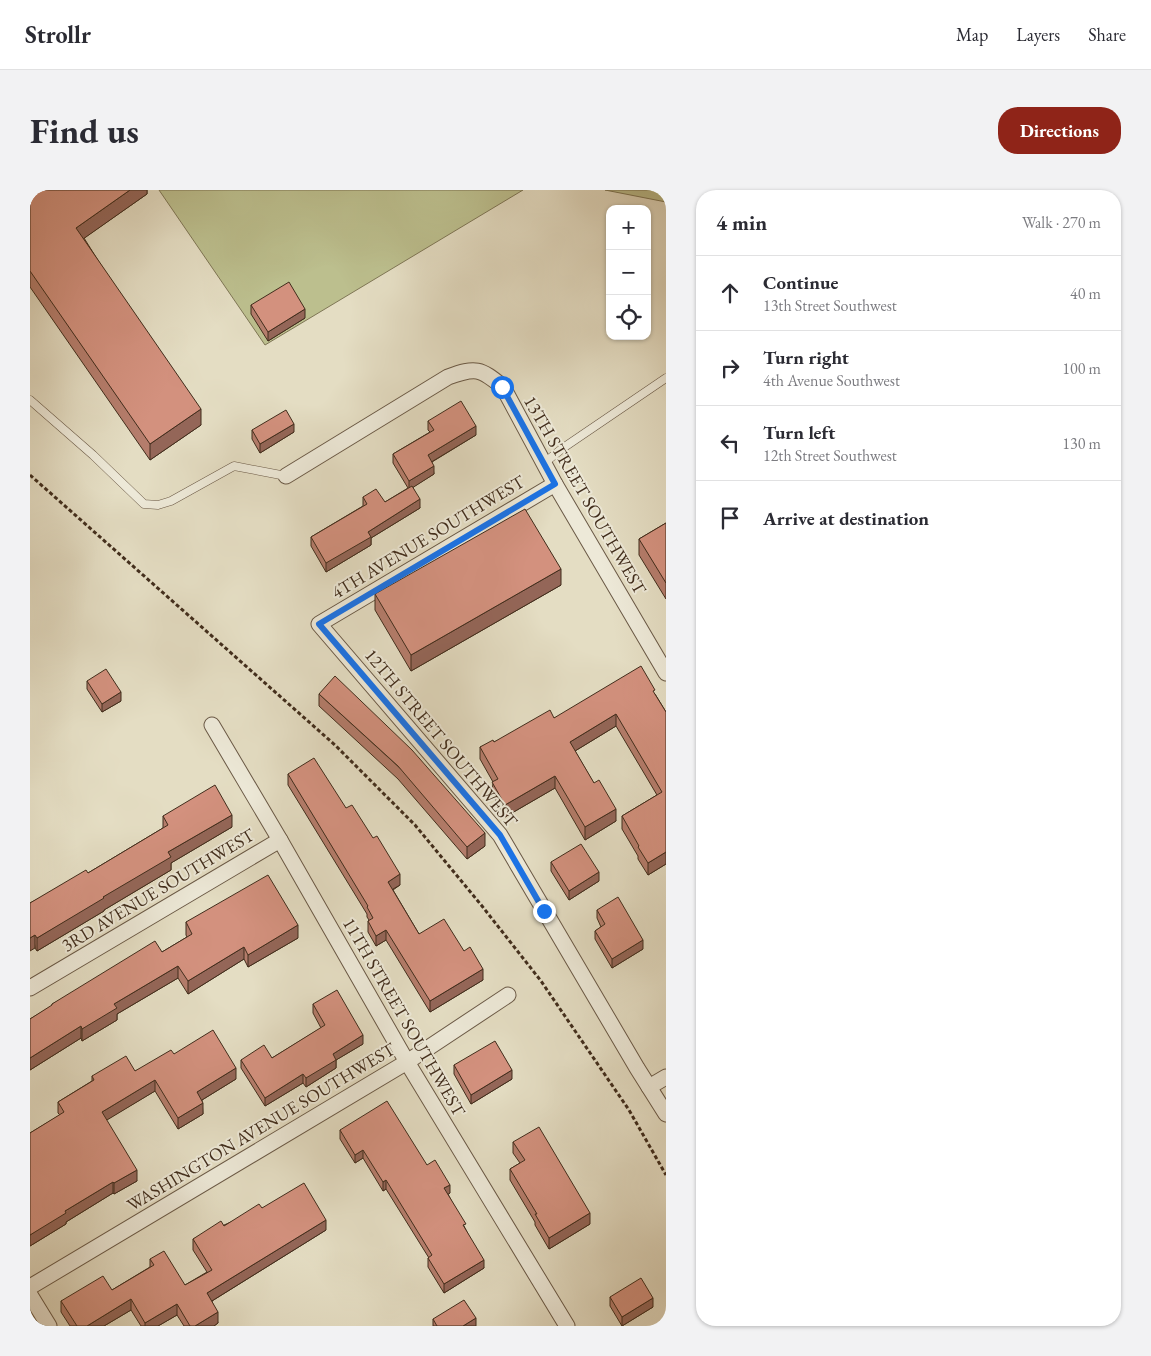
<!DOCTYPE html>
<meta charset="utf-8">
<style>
:root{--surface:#fff;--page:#f2f2f3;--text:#2b2b33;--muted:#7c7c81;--line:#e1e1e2;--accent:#8f2418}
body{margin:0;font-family:"EB Garamond",serif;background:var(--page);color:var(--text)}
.controls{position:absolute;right:15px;top:15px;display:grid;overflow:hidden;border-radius:10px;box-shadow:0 1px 4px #0004}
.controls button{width:45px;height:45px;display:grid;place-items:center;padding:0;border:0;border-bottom:1px solid var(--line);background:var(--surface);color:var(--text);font:25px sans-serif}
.stop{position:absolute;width:15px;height:15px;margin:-11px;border:4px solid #1a73e8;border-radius:50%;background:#fff}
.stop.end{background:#1a73e8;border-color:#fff;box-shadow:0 1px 5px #0008}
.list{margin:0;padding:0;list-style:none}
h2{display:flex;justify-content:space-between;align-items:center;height:65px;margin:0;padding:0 20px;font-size:21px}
h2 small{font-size:16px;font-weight:400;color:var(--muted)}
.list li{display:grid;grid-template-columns:32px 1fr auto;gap:15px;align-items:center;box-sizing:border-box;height:75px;padding:0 20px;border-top:1px solid var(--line)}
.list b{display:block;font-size:19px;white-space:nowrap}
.list p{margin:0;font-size:16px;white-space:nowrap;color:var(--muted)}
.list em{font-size:16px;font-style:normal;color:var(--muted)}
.icon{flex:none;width:28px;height:28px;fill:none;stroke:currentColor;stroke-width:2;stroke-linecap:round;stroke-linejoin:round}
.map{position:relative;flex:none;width:636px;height:1136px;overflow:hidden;border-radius:20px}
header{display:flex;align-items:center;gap:30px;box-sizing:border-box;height:70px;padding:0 25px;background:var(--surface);border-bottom:1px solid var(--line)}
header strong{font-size:24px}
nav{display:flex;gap:28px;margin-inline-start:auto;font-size:18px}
.intro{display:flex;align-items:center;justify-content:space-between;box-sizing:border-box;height:120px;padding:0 30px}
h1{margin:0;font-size:35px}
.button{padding:12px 22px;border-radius:20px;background:var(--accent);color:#fff;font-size:18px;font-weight:700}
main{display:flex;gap:30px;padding:0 30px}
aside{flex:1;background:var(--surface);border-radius:20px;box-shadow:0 1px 4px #0004}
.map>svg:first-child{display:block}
.green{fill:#bcbf8e;stroke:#7e7655}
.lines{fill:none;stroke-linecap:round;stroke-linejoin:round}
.service-casing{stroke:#6a5946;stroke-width:9}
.minor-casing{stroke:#6a5946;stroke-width:17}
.path{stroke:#412d1c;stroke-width:3;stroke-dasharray:4 2.5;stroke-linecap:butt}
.service{stroke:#ede9d8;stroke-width:8}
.minor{stroke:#ede9d8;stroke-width:15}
.wall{fill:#b57d6c;stroke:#412d1c}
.shaded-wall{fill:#946658;stroke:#412d1c}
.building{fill:#d3917e;stroke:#412d1c}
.route{stroke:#1a73e8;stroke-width:6}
.labels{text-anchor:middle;stroke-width:4;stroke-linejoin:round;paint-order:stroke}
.street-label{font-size:18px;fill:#412d1c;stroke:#ede9d8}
</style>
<header>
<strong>Strollr</strong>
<nav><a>Map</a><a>Layers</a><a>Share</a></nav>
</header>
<div class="intro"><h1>Find us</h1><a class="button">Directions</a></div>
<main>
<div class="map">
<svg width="636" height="1136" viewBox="0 0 636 1136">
<rect width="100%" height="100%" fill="#e4ddc3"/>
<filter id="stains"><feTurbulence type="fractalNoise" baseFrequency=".004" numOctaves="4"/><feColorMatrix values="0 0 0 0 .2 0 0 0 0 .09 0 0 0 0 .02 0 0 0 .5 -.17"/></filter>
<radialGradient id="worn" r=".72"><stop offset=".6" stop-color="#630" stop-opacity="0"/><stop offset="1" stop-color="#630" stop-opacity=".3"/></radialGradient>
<g class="green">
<polygon points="129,0 493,0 235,155"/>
<polygon points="575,0 636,0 636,12"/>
</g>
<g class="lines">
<defs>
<g id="service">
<polyline points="0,210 63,265 114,314 128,315 141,311 204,276 256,286"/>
<polyline points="514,273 533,258 636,188"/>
</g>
<g id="minor">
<path d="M256 286 418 187C446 177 450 178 473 197L525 294 636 483"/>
<polyline points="525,294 289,434 470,645 607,878 636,924"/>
<polyline points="182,535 250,650 377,872 537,1136"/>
<polyline points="0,798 250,650"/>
<polyline points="619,897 636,887"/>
<polyline points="0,1097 377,872 478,805"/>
<polyline points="0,1105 19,1136"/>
</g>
</defs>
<use href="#service" class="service-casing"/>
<use href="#minor" class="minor-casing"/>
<polyline class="path" points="0,285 305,555 385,635 452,716 511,791 599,920 636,985"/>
<use href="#service" class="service"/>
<use href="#minor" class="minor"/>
</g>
<g class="wall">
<polygon points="0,0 117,0 117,4 54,48 171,235 120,270 0,97"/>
<polygon points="221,115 275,128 238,151 221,124"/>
<polygon points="398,231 446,245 402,272 404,284 383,297 390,318 341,348 341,355 296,382 281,356 281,347 333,316 333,307 355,312 378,298 363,273 363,264 400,242 398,240"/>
<polygon points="222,240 264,242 230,263 222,249"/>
<polygon points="636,333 636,409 609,365 609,349"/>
<polygon points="531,395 381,481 345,420 345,404"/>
<polygon points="57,491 91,511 72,522 57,499"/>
<polygon points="289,504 455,656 437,669 368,589 289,516"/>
<polygon points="625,504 636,522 636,674 618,685 608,669 608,666 592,639 592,626 627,605 586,536 545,561 586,631 555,650 525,598 475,627 462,604 463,592 450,569 450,557 464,552 524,528"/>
<polygon points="258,584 316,618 370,695 363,700 389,744 434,761 453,790 400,822 356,750 346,756 338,742 338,731 339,730 337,727 337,724 258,595"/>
<polygon points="133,626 202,637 141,673 141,680 74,720 74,721 7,761 5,758 0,713 58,683 133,638"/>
<polygon points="521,672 569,691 539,710 521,681"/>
<polygon points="567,720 613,759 582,778 565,749 565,741 571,737 567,728"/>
<polygon points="156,732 268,748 218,777 214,769 158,804 148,788 87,824 87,830 52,851 51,848 0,880 0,829 22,816 22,814 132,762 157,747 156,745"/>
<polygon points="283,814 333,854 306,870 306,878 276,897 273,893 235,916 211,878 211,870 242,868 291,838 283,823"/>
<polygon points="144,864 206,889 172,910 173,924 148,939 125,901 76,930 107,991 84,1004 83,1003 36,1032 36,1034 0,1056 0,943 30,925 28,923 28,912 62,891 62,886 105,881"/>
<polygon points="424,875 482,889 441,914 424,884"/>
<polygon points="310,940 397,975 420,1003 418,1004 436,1040 454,1078 414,1103 398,1077 398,1068 399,1068 356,999 353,1001 333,968 325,973 310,949"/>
<polygon points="483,952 560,1034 519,1059 505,1035 505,1032 480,990 480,979 490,973 483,963"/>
<polygon points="232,1018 296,1040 182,1111 188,1133 184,1136 154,1136 147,1125 128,1136 111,1136 101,1120 74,1136 40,1136 31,1122 31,1111 82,1100 120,1077 120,1069 155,1095 177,1082 163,1060 163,1049"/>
<polygon points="580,1107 623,1117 592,1136 580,1116"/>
<polygon points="403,1129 446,1136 403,1136"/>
</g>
<g class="shaded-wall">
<polygon points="100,0 117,0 117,4 46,54 46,38"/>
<polygon points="275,119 275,128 238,151 238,142"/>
<polygon points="171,219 171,235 120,270 120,254"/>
<polygon points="264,234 264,242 230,263 230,254"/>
<polygon points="446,236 446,245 398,274 398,265"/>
<polygon points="404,276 404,284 379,300 379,291"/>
<polygon points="390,309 390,318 341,348 341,355 296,382 296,373 338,342"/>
<polygon points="531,379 531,395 381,481 381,465"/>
<polygon points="91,502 91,511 72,522 72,514"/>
<polygon points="586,524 586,536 540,564 540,552"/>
<polygon points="525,586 525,598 475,627 475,615"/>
<polygon points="586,619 586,631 555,650 555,637"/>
<polygon points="202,625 202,637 141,673 141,680 74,720 74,721 7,761 7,748 73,707 138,662"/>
<polygon points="455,643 455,656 437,669 437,657"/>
<polygon points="636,662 636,674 618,685 618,673"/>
<polygon points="569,682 569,691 539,710 539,701"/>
<polygon points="370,684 370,695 358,702 358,692"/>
<polygon points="268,735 268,748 218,777 218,765"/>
<polygon points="356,740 356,750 346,756 346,746"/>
<polygon points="5,745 5,758 0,761 0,748"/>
<polygon points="613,750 613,759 582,778 582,769"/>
<polygon points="214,757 214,769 158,804 158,791"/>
<polygon points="148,776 148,788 87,824 87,830 52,851 52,839 84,814"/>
<polygon points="453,779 453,790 400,822 400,811"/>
<polygon points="51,836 51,848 0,880 0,868"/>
<polygon points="333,845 333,854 306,870 306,878 276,897 276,888 303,864"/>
<polygon points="206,878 206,889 167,913 167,902"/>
<polygon points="482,880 482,889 441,914 441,905"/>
<polygon points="273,884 273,893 235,916 235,908"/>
<polygon points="125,890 125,901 72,933 72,922"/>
<polygon points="173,913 173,924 148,939 148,928"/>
<polygon points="333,960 333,968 325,973 325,965"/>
<polygon points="107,980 107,991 84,1004 84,993"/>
<polygon points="356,990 356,999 353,1001 353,992"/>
<polygon points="83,992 83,1003 36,1032 36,1034 0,1056 0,1045 35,1021"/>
<polygon points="420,995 420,1003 414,1007 414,998"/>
<polygon points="560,1023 560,1034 519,1059 519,1048"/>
<polygon points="296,1030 296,1040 177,1114 177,1103"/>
<polygon points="454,1070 454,1078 414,1103 414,1094"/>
<polygon points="623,1108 623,1117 592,1136 592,1127"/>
<polygon points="101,1109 101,1120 74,1136 57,1136"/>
<polygon points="147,1114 147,1125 128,1136 115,1136 115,1133"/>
<polygon points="188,1122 188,1133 184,1136 165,1136"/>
<polygon points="446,1128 446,1136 433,1136"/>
</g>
<g class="building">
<polygon points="0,0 100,0 46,38 171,219 120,254 0,81"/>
<polygon points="259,92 275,119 238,142 221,115"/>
<polygon points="431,211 446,236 398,265 404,276 379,291 363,264 404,240 398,231"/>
<polygon points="256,220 264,234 230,254 222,240"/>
<polygon points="382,296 390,309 338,342 341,347 296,373 281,347 337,314 333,307 346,299 355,312"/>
<polygon points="495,319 531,379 381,465 345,404"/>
<polygon points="636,333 636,393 609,349"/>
<polygon points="611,476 625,500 623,501 636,522 636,662 618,673 608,657 609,656 592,626 632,602 586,524 540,552 564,593 569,590 586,619 555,637 525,586 475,615 462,592 468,589 450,557 463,550 464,552 520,520 524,528"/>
<polygon points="76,479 91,502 72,514 57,491"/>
<polygon points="305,486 382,560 455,643 437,657 368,576 289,504"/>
<polygon points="284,568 316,618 322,615 343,648 347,646 370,684 358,692 389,744 414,729 434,761 440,757 453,779 400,811 356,740 346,746 338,731 343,728 337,717 338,716 258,584"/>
<polygon points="185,595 202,625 138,662 141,667 73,707 74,708 7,748 5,745 0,748 0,713 56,680 58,683 138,635 133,626"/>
<polygon points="551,654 569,682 539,701 521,672"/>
<polygon points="238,685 268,735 218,765 214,757 158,791 148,776 84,814 87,818 52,839 51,836 0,868 0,829 22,815 22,814 125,751 132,762 162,744 156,732"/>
<polygon points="588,707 613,750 582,769 565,741 575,734 567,720"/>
<polygon points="307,800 333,845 303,864 306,870 276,888 273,884 235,908 211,870 234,855 242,868 295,835 283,814"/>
<polygon points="183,840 206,878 167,902 173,913 148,928 125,890 72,922 107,980 84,993 83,992 35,1021 36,1023 0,1045 0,943 34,922 28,912 64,890 62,886 96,866 105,881 141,860 144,864"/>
<polygon points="465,851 482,880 441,905 424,875"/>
<polygon points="357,911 397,975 405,970 420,995 414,998 436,1034 433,1035 454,1070 414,1094 398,1068 402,1065 356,990 353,992 333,960 325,965 310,940"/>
<polygon points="509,937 560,1023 519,1048 505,1024 507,1024 480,979 495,970 483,952"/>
<polygon points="274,993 296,1030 177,1103 188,1122 165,1136 160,1136 147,1114 115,1133 101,1109 57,1136 47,1136 31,1111 73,1086 82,1100 124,1075 120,1069 134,1061 155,1095 182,1080 163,1049 191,1031 194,1036 229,1014 232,1018"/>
<polygon points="611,1088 623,1108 592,1127 580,1107"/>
<polygon points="434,1110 446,1128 433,1136 407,1136 403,1129"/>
</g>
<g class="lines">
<polyline class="route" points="472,197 525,294 289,434 470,645 514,721"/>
</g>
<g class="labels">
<g class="street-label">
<text transform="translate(555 305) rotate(60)" y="6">13TH STREET SOUTHWEST</text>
<text transform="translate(398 347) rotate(-31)" y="6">4TH AVENUE SOUTHWEST</text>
<text transform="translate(411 548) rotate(50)" y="6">12TH STREET SOUTHWEST</text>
<text transform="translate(128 700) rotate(-31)" y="6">3RD AVENUE SOUTHWEST</text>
<text transform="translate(374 827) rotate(60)" y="6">11TH STREET SOUTHWEST</text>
<text transform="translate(231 937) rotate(-31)" y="6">WASHINGTON AVENUE SOUTHWEST</text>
</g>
</g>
<rect width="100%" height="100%" filter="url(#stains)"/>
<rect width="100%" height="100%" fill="url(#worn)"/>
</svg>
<div class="controls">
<button>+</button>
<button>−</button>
<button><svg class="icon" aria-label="locate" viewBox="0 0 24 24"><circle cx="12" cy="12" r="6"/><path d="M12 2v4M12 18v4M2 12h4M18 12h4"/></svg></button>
</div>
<div class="stop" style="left:472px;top:197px"></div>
<div class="stop end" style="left:514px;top:721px"></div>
</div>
<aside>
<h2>4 min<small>Walk · 270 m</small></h2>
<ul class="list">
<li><svg class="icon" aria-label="ahead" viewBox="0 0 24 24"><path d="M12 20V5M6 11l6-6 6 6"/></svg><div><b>Continue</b><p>13th Street Southwest</p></div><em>40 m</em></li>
<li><svg class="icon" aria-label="right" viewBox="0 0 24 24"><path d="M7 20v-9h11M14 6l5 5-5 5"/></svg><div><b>Turn right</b><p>4th Avenue Southwest</p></div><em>100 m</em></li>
<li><svg class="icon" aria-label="left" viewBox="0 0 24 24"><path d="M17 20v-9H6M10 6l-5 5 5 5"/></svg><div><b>Turn left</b><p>12th Street Southwest</p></div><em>130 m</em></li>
<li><svg class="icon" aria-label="arrive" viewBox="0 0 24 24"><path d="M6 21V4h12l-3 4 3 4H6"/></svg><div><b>Arrive at destination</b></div></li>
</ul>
</aside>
</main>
